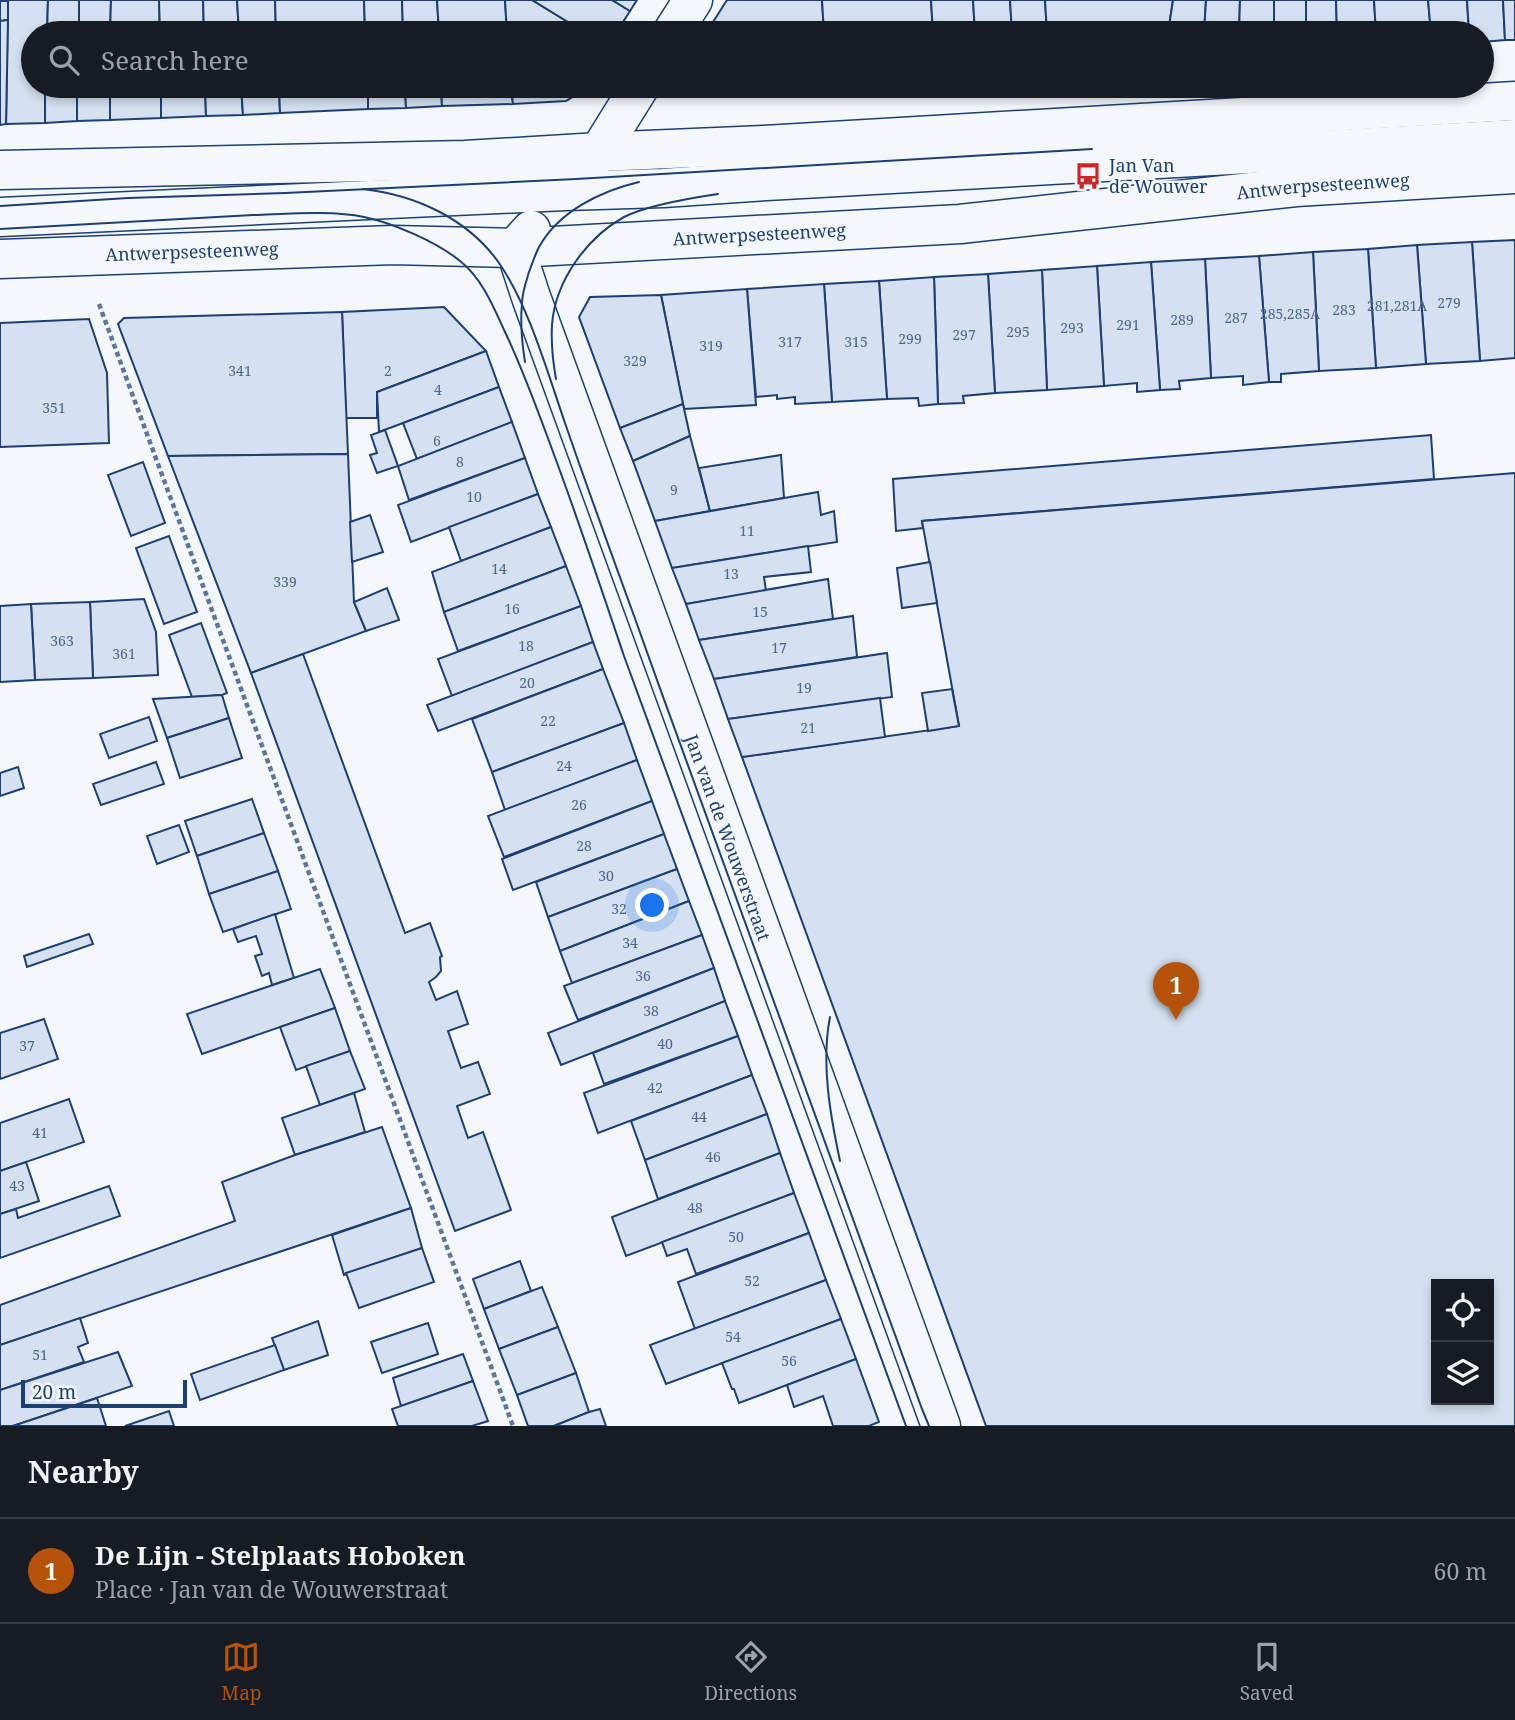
<!DOCTYPE html>
<meta charset="utf-8">
<style>
:root{--surface:#171b24;--page:#242831;--text:#f1f3f6;--muted:#9ea1a6;--line:#363941;--accent:#b45309}
body{margin:0;font-family:"Noto Serif",serif;background:var(--page);color:var(--text)}
.controls{position:absolute;right:21px;bottom:21px;display:grid;overflow:hidden;border-radius:0px;box-shadow:0 4px 10px #0003}
.controls button{width:63px;height:63px;display:grid;place-items:center;padding:0;border:0;border-bottom:2px solid var(--line);background:var(--surface);color:var(--text);font:35px sans-serif}
.scale{position:absolute;left:21px;bottom:18px;width:166px;box-sizing:border-box;padding-left:7px;border:4px solid #1d3f73;border-top:0;font-size:19px;line-height:24px;white-space:nowrap;color:#1d3f73;-webkit-text-stroke:5px #f4f7fb;paint-order:stroke}
.you{position:absolute;left:653px;top:906px;width:24px;height:24px;margin:-18px;border:5px solid #fff;border-radius:50%;background:#1a73e8;box-shadow:0 0 0 10px #1a73e833}
.badge{display:grid;place-items:center;width:46px;height:46px;border-radius:50%;background:var(--accent);color:#fff;font-size:23px;font-weight:700}
.pin{position:absolute;translate:-50% -58px;filter:drop-shadow(0 2px 4px #0008)}
.pin::after{content:'';position:absolute;top:37px;width:24px;height:21px;background:inherit;clip-path:polygon(0 0,100% 0,50% 100%)}
.list{margin:0;padding:0;list-style:none}
h2{display:flex;justify-content:space-between;align-items:center;height:91px;margin:0;padding:0 28px;font-size:30px}
h2 small{font-size:23px;font-weight:400;color:var(--muted)}
.list li{display:grid;grid-template-columns:46px 1fr auto;gap:21px;align-items:center;box-sizing:border-box;height:105px;padding:0 28px;border-top:2px solid var(--line)}
.list b{display:block;font-size:26px;white-space:nowrap}
.list p{margin:0;font-size:23px;white-space:nowrap;color:var(--muted)}
.list em{font-size:23px;font-style:normal;color:var(--muted)}
.icon{flex:none;width:38px;height:38px;fill:none;stroke:currentColor;stroke-width:2;stroke-linecap:round;stroke-linejoin:round}
.map{position:relative;flex:none;width:1515px;height:1426px;overflow:hidden}
.search{position:absolute;background:var(--surface);box-shadow:0 4px 10px #0003;left:21px;right:21px;top:21px;height:77px;display:flex;align-items:center;gap:18px;box-sizing:border-box;padding:0 24px;border-radius:38px;color:var(--muted);font-size:26px}
.sheet{height:196px;background:var(--surface)}
nav{display:flex;justify-content:space-around;align-items:center;box-sizing:border-box;height:98px;border-top:2px solid var(--line);background:var(--surface);font-size:19px;color:var(--muted)}
nav a{display:grid;justify-items:center;gap:4px}
nav .on{color:var(--accent)}
.map>svg:first-child{display:block}
.building{fill:#d5e0f0;stroke:#1d3f73;stroke-width:2;fill-rule:evenodd}
.lines{fill:none;stroke-linecap:round;stroke-linejoin:round}
.minor-casing{stroke:#1d3f73;stroke-width:41}
.path{stroke:#5e769c;stroke-width:4.5;stroke-dasharray:5 3.5;stroke-linecap:butt}
.minor{stroke:#f4f7fb;stroke-width:38}
.tram{stroke:#1d3f73;stroke-width:2}
.labels{text-anchor:middle;stroke-width:5;stroke-linejoin:round;paint-order:stroke}
.number-label{font-size:14px;fill:#4b6792}
.poi-label{font-size:18px;fill:#1d3f73;stroke:#f4f7fb;text-anchor:start}
.street-label{font-size:18px;fill:#1d3f73;stroke:#f4f7fb}
</style>
<div class="map">
<svg width="1515" height="1426" viewBox="0 0 1515 1426">
<rect width="100%" height="100%" fill="#f4f7fb"/>
<g class="building">
<polygon points="8,0 48,0 47,33 33,33 33,86 45,86 45,123 6,124"/>
<polygon points="48,0 79,0 79,33 47,33"/>
<polygon points="79,0 111,0 110,33 79,33"/>
<polygon points="111,0 159,0 160,33 110,33"/>
<polygon points="159,0 203,0 204,33 160,33"/>
<polygon points="203,0 237,0 239,33 204,33"/>
<polygon points="237,0 275,0 276,33 239,33"/>
<polygon points="275,0 364,0 365,33 276,33"/>
<polygon points="364,0 402,0 403,33 365,33"/>
<polygon points="402,0 437,0 439,33 403,33"/>
<polygon points="437,0 505,0 507,33 439,33"/>
<polygon points="505,0 532,0 586,33 507,33"/>
<polygon points="532,0 612,0 630,11 616,33 586,33"/>
<polygon points="612,0 637,0 630,11"/>
<polygon points="727,0 822,0 824,33 706,33"/>
<polygon points="822,0 931,0 933,33 824,33"/>
<polygon points="931,0 973,0 975,33 933,33"/>
<polygon points="973,0 1010,0 1012,33 975,33"/>
<polygon points="1010,0 1045,0 1047,33 1012,33"/>
<polygon points="1045,0 1173,0 1168,33 1047,33"/>
<polygon points="1173,0 1206,0 1204,33 1168,33"/>
<polygon points="1206,0 1240,0 1239,33 1204,33"/>
<polygon points="1240,0 1274,0 1274,33 1239,33"/>
<rect x="1274" y="0" width="32" height="33"/>
<polygon points="1306,0 1336,0 1337,33 1306,33"/>
<polygon points="1336,0 1374,0 1376,33 1337,33"/>
<polygon points="1374,0 1428,0 1431,33 1376,33"/>
<polygon points="1428,0 1467,0 1469,33 1431,33"/>
<polygon points="1467,0 1503,0 1505,40 1482,42 1482,33 1469,33"/>
<polygon points="1503,0 1515,0 1515,40 1505,40"/>
<polygon points="0,1 8,1 8,20 0,21"/>
<polygon points="8,20 6,124 0,125 0,21"/>
<polygon points="45,86 77,86 77,121 45,123"/>
<polygon points="77,86 110,86 110,120 77,121"/>
<polygon points="110,86 161,86 161,118 110,120"/>
<polygon points="161,86 205,86 206,116 161,118"/>
<polygon points="205,86 241,86 243,115 206,116"/>
<polygon points="241,86 279,86 280,113 243,115"/>
<polygon points="279,86 368,86 368,109 280,113"/>
<polygon points="368,86 405,86 406,108 368,109"/>
<polygon points="405,86 441,86 442,106 406,108"/>
<polygon points="441,86 511,86 513,104 442,106"/>
<polygon points="511,86 582,86 574,96 566,101 513,104"/>
<polygon points="684,86 767,86 685,91"/>
<polygon points="1515,240 1515,358 1480,361 1472,242"/>
<polygon points="1472,242 1480,361 1426,364 1417,245"/>
<polygon points="1417,245 1426,364 1376,368 1368,249"/>
<polygon points="1368,249 1376,368 1319,371 1313,252"/>
<polygon points="1313,252 1319,371 1281,374 1281,382 1269,382 1259,256"/>
<polygon points="1259,256 1269,382 1243,385 1243,376 1211,378 1205,259"/>
<polygon points="1205,259 1211,378 1179,381 1180,389 1160,390 1151,262"/>
<polygon points="1151,262 1160,390 1137,392 1137,383 1104,386 1097,266"/>
<polygon points="1097,266 1104,386 1047,390 1042,270"/>
<polygon points="1042,270 1047,390 995,393 988,274"/>
<polygon points="988,274 995,393 963,396 964,403 938,404 934,277"/>
<polygon points="934,277 938,404 919,406 918,398 887,399 879,281"/>
<polygon points="879,281 887,399 832,402 824,284"/>
<polygon points="824,284 832,402 795,404 795,397 777,399 777,395 756,397 747,289"/>
<polygon points="747,289 756,405 684,409 661,295"/>
<polygon points="661,295 683,404 620,428 579,317 590,297"/>
<polygon points="444,307 486,351 377,392 377,418 346,418 342,312"/>
<polygon points="342,312 348,454 168,456 118,324 124,318"/>
<polygon points="89,319 107,373 109,443 0,447 0,323"/>
<polygon points="486,351 499,387 379,432 377,392"/>
<polygon points="499,387 512,422 417,459 403,423"/>
<polygon points="683,404 690,436 633,461 620,428"/>
<polygon points="512,422 525,458 409,500 398,466"/>
<polygon points="385,430 398,466 377,473 370,455 377,453 371,435"/>
<polygon points="1431,435 1434,479 922,521 923,528 896,531 893,479"/>
<polygon points="690,436 710,511 655,521 633,461"/>
<polygon points="348,454 354,602 366,631 251,673 168,456"/>
<polygon points="781,455 784,498 710,511 699,468"/>
<polygon points="525,458 538,494 411,542 398,505"/>
<polygon points="143,462 165,523 131,536 108,475"/>
<path d="M1515 473V1426H986L742 757 959 726 922 521ZM1436 1284H1489V1400H1436Z"/>
<polygon points="818,492 821,515 834,511 837,542 672,568 655,521"/>
<polygon points="538,494 551,527 461,561 449,527"/>
<polygon points="370,515 383,552 352,562 350,522"/>
<polygon points="551,527 566,566 444,612 432,572"/>
<polygon points="169,536 197,612 164,624 136,548"/>
<polygon points="808,546 811,572 764,577 766,591 686,604 672,568"/>
<polygon points="930,562 937,603 902,608 897,568"/>
<polygon points="566,566 581,606 458,651 444,612"/>
<polygon points="828,579 833,619 699,640 686,604"/>
<polygon points="387,588 399,620 366,631 354,602"/>
<polygon points="144,599 156,632 158,675 93,678 90,602"/>
<polygon points="90,602 93,678 35,680 31,604"/>
<polygon points="31,604 35,680 0,682 0,606"/>
<polygon points="581,606 593,642 452,696 438,659"/>
<polygon points="853,616 857,657 714,679 699,640"/>
<polygon points="201,623 227,693 222,695 192,697 169,635"/>
<polygon points="593,642 603,669 438,731 427,705"/>
<polygon points="887,653 892,697 728,719 714,679"/>
<polygon points="303,654 405,933 430,923 442,956 440,957 441,971 436,977 429,982 436,1000 457,991 468,1024 448,1031 461,1068 478,1062 490,1094 457,1106 468,1138 483,1132 511,1210 455,1231 251,673"/>
<polygon points="603,669 624,723 492,772 472,719"/>
<polygon points="952,689 959,726 928,731 922,693"/>
<polygon points="222,695 229,718 167,738 153,699"/>
<polygon points="880,698 885,737 742,757 728,719"/>
<polygon points="149,717 157,741 109,758 100,734"/>
<polygon points="229,718 242,758 180,778 167,738"/>
<polygon points="624,723 637,760 505,810 492,772"/>
<polygon points="637,760 652,801 504,857 488,816"/>
<polygon points="156,762 164,784 101,805 93,784"/>
<polygon points="18,767 24,788 0,796 0,773"/>
<polygon points="252,799 264,833 197,856 185,821"/>
<polygon points="652,801 664,834 513,890 502,859"/>
<polygon points="179,825 189,852 157,864 147,836"/>
<polygon points="264,833 278,871 209,894 197,856"/>
<polygon points="664,834 677,869 548,917 536,882"/>
<polygon points="677,869 689,901 560,951 548,917"/>
<polygon points="278,871 291,909 223,932 209,894"/>
<polygon points="689,901 702,935 572,983 560,951"/>
<polygon points="275,914 294,978 272,985 269,973 262,976 255,956 262,954 256,936 238,942 233,929"/>
<polygon points="89,934 93,944 27,967 24,956"/>
<polygon points="702,935 714,968 578,1020 564,986"/>
<polygon points="714,968 725,1001 561,1065 548,1033"/>
<polygon points="320,969 335,1008 202,1054 187,1014"/>
<polygon points="725,1001 738,1036 604,1084 593,1053"/>
<polygon points="335,1008 350,1051 296,1070 280,1027"/>
<polygon points="44,1019 58,1059 0,1079 0,1033"/>
<polygon points="738,1036 752,1075 598,1133 584,1093"/>
<polygon points="350,1051 365,1089 320,1105 306,1066"/>
<polygon points="752,1075 767,1114 645,1160 631,1121"/>
<polygon points="354,1093 365,1132 295,1155 282,1118"/>
<polygon points="69,1099 84,1142 0,1171 0,1123"/>
<polygon points="767,1114 780,1153 658,1199 645,1160"/>
<polygon points="382,1127 411,1208 0,1345 0,1305 235,1221 222,1182 295,1155"/>
<polygon points="780,1153 794,1193 626,1256 612,1217"/>
<polygon points="26,1162 39,1201 0,1214 0,1171"/>
<polygon points="109,1186 120,1216 0,1258 0,1214 16,1209 18,1218"/>
<polygon points="794,1193 809,1233 696,1274 687,1249 667,1256 662,1242"/>
<polygon points="411,1208 422,1248 344,1275 332,1235"/>
<polygon points="809,1233 826,1280 695,1329 678,1282"/>
<polygon points="422,1248 434,1282 359,1308 346,1273"/>
<polygon points="520,1261 531,1291 484,1309 473,1279"/>
<polygon points="826,1280 841,1319 666,1384 650,1345"/>
<polygon points="542,1287 558,1327 499,1349 484,1309"/>
<polygon points="80,1318 88,1343 78,1347 84,1362 0,1390 0,1345"/>
<polygon points="841,1319 856,1359 739,1403 734,1389 732,1389 722,1363"/>
<polygon points="318,1321 328,1355 284,1370 272,1338"/>
<polygon points="428,1323 438,1354 382,1373 371,1342"/>
<polygon points="558,1327 576,1373 517,1395 499,1349"/>
<polygon points="275,1345 284,1370 200,1400 191,1374"/>
<polygon points="118,1352 132,1386 13,1426 0,1426 0,1390"/>
<polygon points="463,1354 473,1381 401,1406 393,1378"/>
<polygon points="856,1359 879,1422 869,1426 833,1426 823,1396 794,1407 787,1385"/>
<polygon points="576,1373 589,1412 554,1426 528,1426 517,1395"/>
<polygon points="473,1381 488,1421 472,1426 398,1426 392,1409"/>
<polygon points="97,1398 106,1426 13,1426"/>
<polygon points="600,1409 606,1426 554,1426 589,1412"/>
<polygon points="169,1411 174,1426 125,1426"/>
</g>
<g class="lines">
<defs>
<g id="minor">
<polyline points="672,33 693,0"/>
<polyline points="587,166 599,152 640,86"/>
<polyline points="0,170 465,160 599,152 764,145 1515,101"/>
<polyline points="0,217 565,191 663,188 766,181 1515,139"/>
<path id="s1" d="M531 230 515 248 531 297 941 1426"/>
<path id="s2" d="M0 259 393 245 515 248 960 224 1296 187 1515 174"/>
</g>
</defs>
<use href="#minor" class="minor-casing"/>
<polyline class="path" points="99,304 513,1426"/>
<use href="#minor" class="minor"/>
<g class="tram">
<path d="M363 189C416 195 468 219 499 263 529 306 548 374 565 423 587 487 610 550 633 613 728 879 826 1144 922 1409L929 1426"/>
<polyline points="0,206 128,198 285,193 576,179 1092,149"/>
<path d="M0 229 253 215C286 214 332 210 364 217 393 223 437 242 460 261 482 278 494 308 505 332 525 374 540 417 556 460 580 525 602 591 624 656L906 1426"/>
<path d="M525 362C522 343 520 323 522 304 522 293 526 282 529 272 532 264 535 255 539 247 559 211 601 191 639 182"/>
<path d="M556 379C553 362 551 342 552 325 555 282 586 238 624 217 648 205 691 198 718 194"/>
<path d="M830 1017C821 1063 830 1114 840 1161"/>
</g>
</g>
<defs>
<symbol id="bus-bare" viewBox="-9 -9 18 18"><path d="M-5-6H5V4H4V6H2V4H-2V6H-4V4H-5ZM-3.5-4V0h7V-4ZM-3.5 1.2v1.5H-2V1.2ZM2 1.2v1.5H3.5V1.2Z" fill="#c62828" stroke="#f4f7fb" stroke-width="2.5" paint-order="stroke"/></symbol>
</defs>
<g fill-rule="evenodd">
<use href="#bus-bare" x="1069" y="157" width="38" height="38"/>
</g>
<g class="labels">
<g class="number-label">
<text x="1449" y="308">279</text>
<text x="1397" y="311">281,281A</text>
<text x="1344" y="315">283</text>
<text x="1290" y="319">285,285A</text>
<text x="1236" y="323">287</text>
<text x="1182" y="325">289</text>
<text x="1128" y="330">291</text>
<text x="1072" y="333">293</text>
<text x="1018" y="337">295</text>
<text x="964" y="340">297</text>
<text x="910" y="344">299</text>
<text x="790" y="347">317</text>
<text x="856" y="347">315</text>
<text x="711" y="351">319</text>
<text x="635" y="366">329</text>
<text x="240" y="376">341</text>
<text x="388" y="376">2</text>
<text x="438" y="395">4</text>
<text x="54" y="413">351</text>
<text x="437" y="446">6</text>
<text x="460" y="467">8</text>
<text x="674" y="495">9</text>
<text x="474" y="502">10</text>
<text x="747" y="536">11</text>
<text x="499" y="574">14</text>
<text x="731" y="579">13</text>
<text x="285" y="587">339</text>
<text x="512" y="614">16</text>
<text x="760" y="617">15</text>
<text x="62" y="646">363</text>
<text x="526" y="651">18</text>
<text x="779" y="653">17</text>
<text x="124" y="659">361</text>
<text x="527" y="688">20</text>
<text x="804" y="693">19</text>
<text x="548" y="726">22</text>
<text x="808" y="733">21</text>
<text x="564" y="771">24</text>
<text x="579" y="810">26</text>
<text x="584" y="851">28</text>
<text x="606" y="881">30</text>
<text x="619" y="914">32</text>
<text x="630" y="948">34</text>
<text x="643" y="981">36</text>
<text x="651" y="1016">38</text>
<text x="665" y="1049">40</text>
<text x="27" y="1051">37</text>
<text x="655" y="1093">42</text>
<text x="699" y="1122">44</text>
<text x="40" y="1138">41</text>
<text x="713" y="1162">46</text>
<text x="17" y="1191">43</text>
<text x="695" y="1213">48</text>
<text x="736" y="1242">50</text>
<text x="752" y="1286">52</text>
<text x="733" y="1342">54</text>
<text x="40" y="1360">51</text>
<text x="789" y="1366">56</text>
</g>
<g class="poi-label">
<text x="1109" y="172">Jan Van<tspan x="1109" dy="21">de Wouwer</tspan></text>
</g>
<g class="street-label">
<text dy="6" stroke="none"><textPath href="#s2" startOffset="1326">Antwerpsesteenweg</textPath></text>
<text dy="6" stroke="none"><textPath href="#s2" startOffset="760">Antwerpsesteenweg</textPath></text>
<text dy="6" stroke="none"><textPath href="#s2" startOffset="192">Antwerpsesteenweg</textPath></text>
<text dy="6" stroke="none"><textPath href="#s1" startOffset="651">Jan van de Wouwerstraat</textPath></text>
</g>
</g>
</svg>
<div class="controls">
<button><svg class="icon" aria-label="locate" viewBox="0 0 24 24"><circle cx="12" cy="12" r="6"/><path d="M12 2v4M12 18v4M2 12h4M18 12h4"/></svg></button>
<button><svg class="icon" aria-label="layers" viewBox="0 0 24 24"><path d="M12 4l9 5-9 5-9-5zM3 14l9 5 9-5"/></svg></button>
</div>
<div class="scale">20 m</div>
<div class="you"></div>
<div class="pin badge" style="left:1176px;top:1020px">1</div>
<div class="search"><svg class="icon" aria-label="search" viewBox="0 0 24 24"><circle cx="10" cy="10" r="6"/><path d="M15 15l6 6"/></svg>Search here</div>
</div>
<section class="sheet">
<h2>Nearby<small></small></h2>
<ul class="list">
<li><span class="badge">1</span><div><b>De Lijn - Stelplaats Hoboken</b><p>Place · Jan van de Wouwerstraat</p></div><em>60 m</em></li>
</ul>
</section>
<nav>
<a class="on"><svg class="icon" aria-label="map" viewBox="0 0 24 24"><path d="M3 6l6-2 6 2 6-2v14l-6 2-6-2-6 2zM9 4v14M15 6v14"/></svg>Map</a>
<a><svg class="icon" aria-label="directions" viewBox="0 0 24 24"><path d="M12 3l9 9-9 9-9-9zM9 14v-3h6M13 9l2 2-2 2"/></svg>Directions</a>
<a><svg class="icon" aria-label="saved" viewBox="0 0 24 24"><path d="M7 4h10v16l-5-4-5 4z"/></svg>Saved</a>
</nav>
